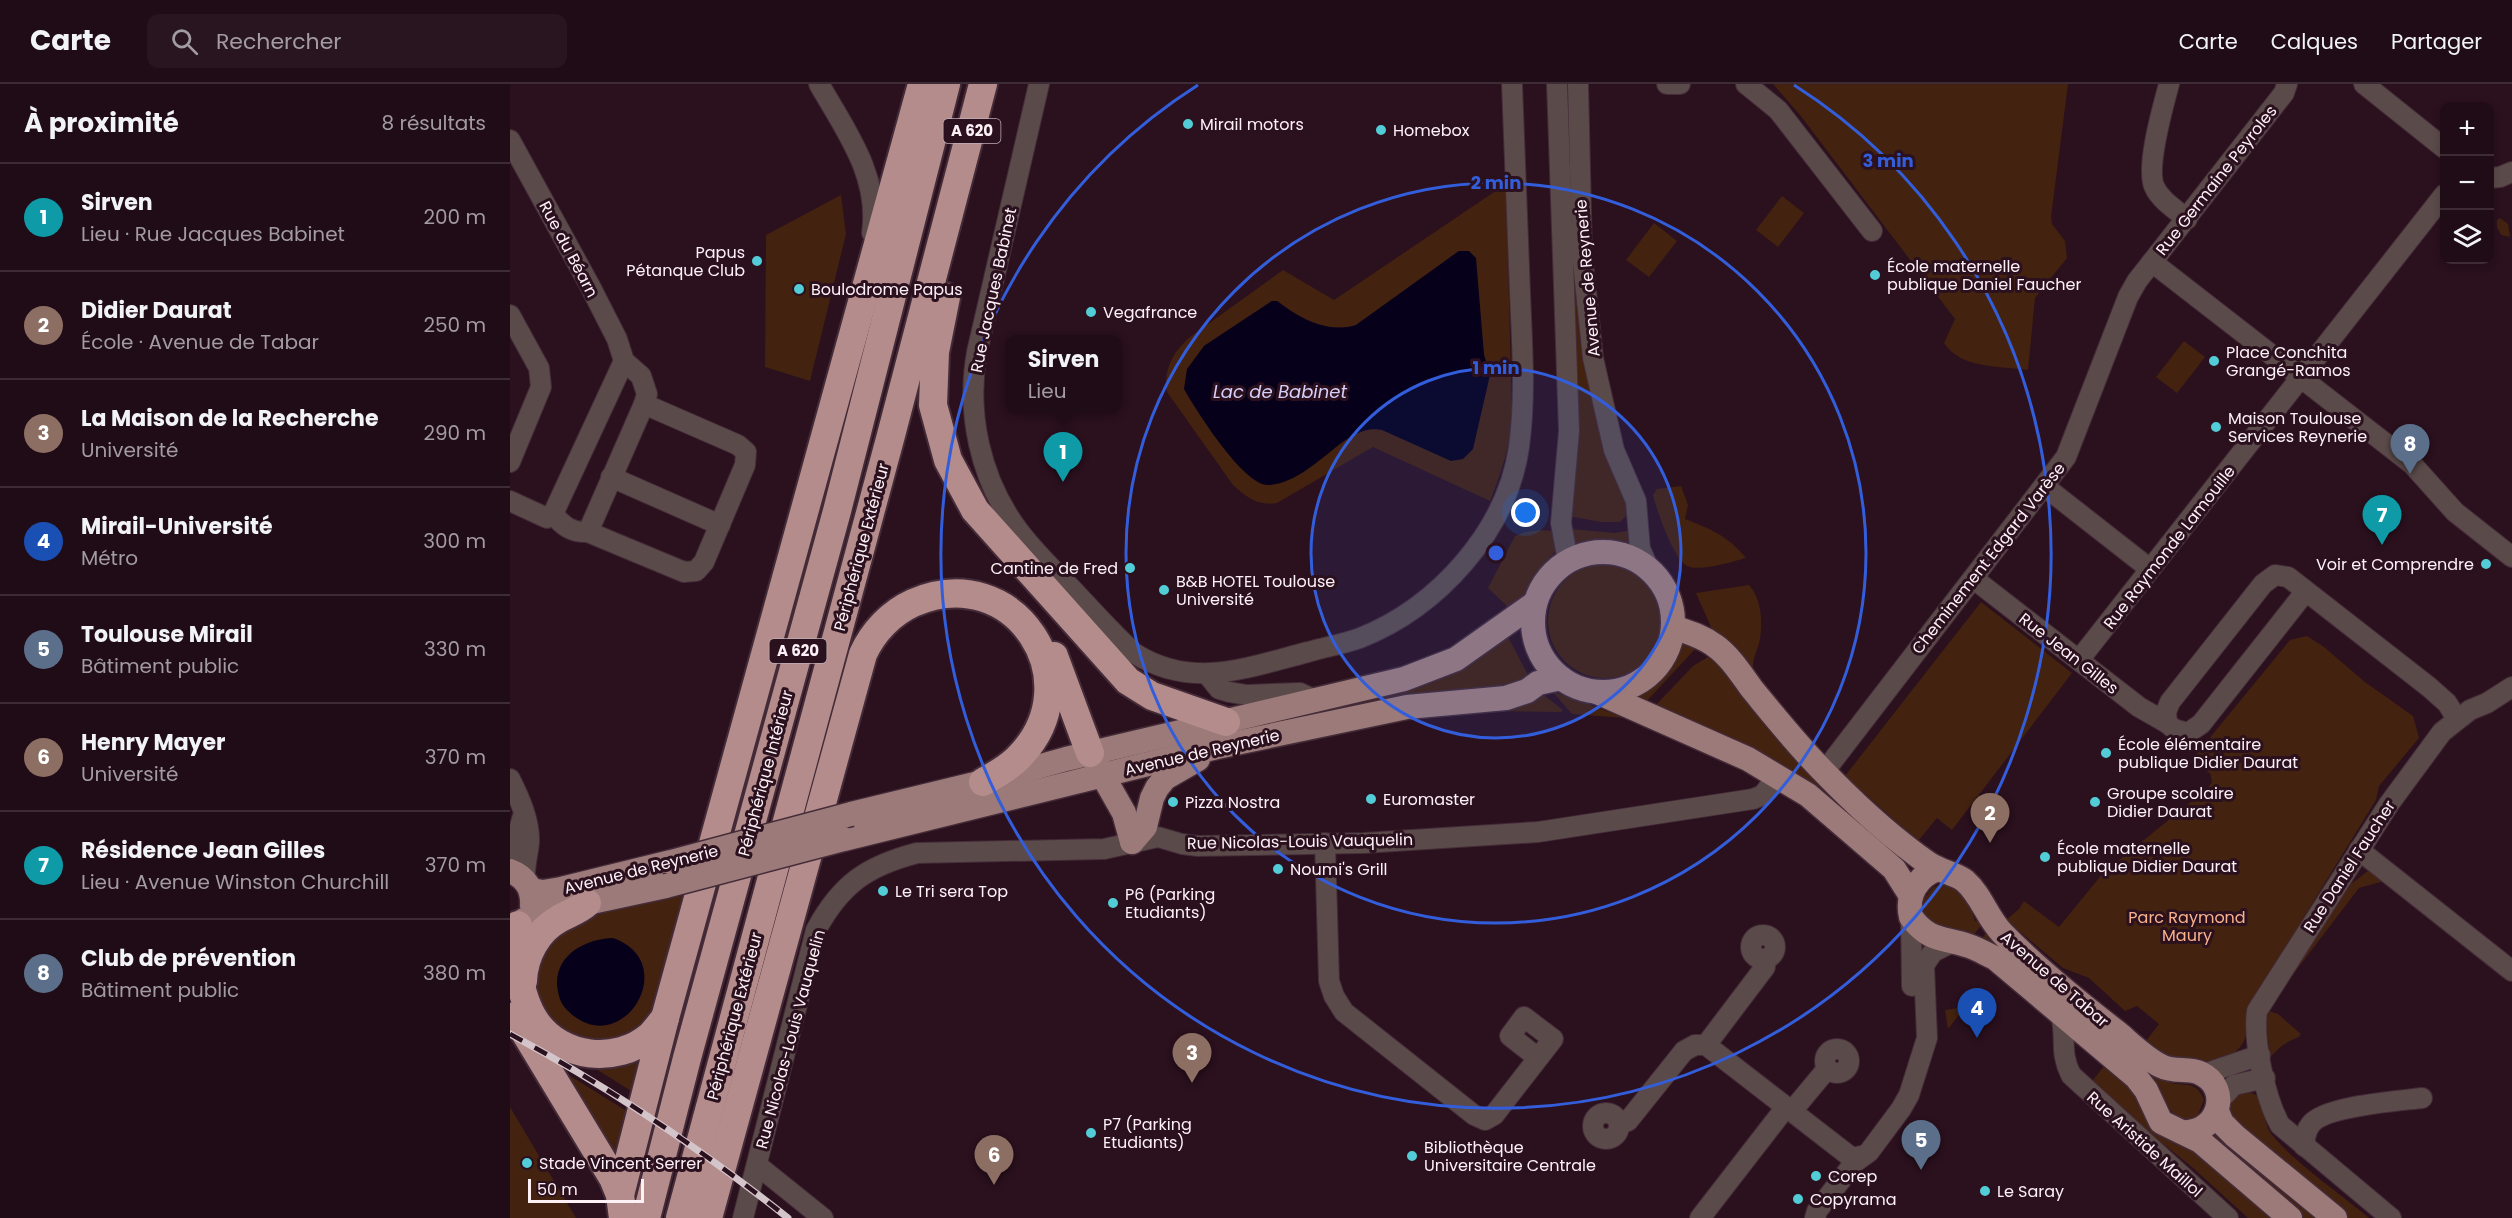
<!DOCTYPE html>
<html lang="fr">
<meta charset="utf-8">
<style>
:root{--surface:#200c16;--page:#28151f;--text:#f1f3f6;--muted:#a29ba1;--line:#3d2c35;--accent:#52ccd6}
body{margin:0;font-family:Poppins,sans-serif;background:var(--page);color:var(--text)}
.controls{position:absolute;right:18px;top:18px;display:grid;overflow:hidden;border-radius:12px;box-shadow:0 3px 9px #0003}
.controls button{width:54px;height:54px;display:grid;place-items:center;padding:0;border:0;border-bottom:2px solid var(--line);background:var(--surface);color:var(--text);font:30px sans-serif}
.scale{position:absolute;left:18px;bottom:15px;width:116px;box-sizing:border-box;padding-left:6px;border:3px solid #fdf1f6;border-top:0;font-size:16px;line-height:21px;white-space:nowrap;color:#fdf1f6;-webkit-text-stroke:4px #2b101e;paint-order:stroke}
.you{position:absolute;left:1016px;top:429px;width:21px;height:21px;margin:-15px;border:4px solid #fff;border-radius:50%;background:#1a73e8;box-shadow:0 0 0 9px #1a73e833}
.badge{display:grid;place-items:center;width:39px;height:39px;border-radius:50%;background:var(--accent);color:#fff;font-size:20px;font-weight:700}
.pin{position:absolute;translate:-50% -50px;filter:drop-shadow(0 2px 3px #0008)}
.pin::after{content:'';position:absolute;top:32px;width:21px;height:18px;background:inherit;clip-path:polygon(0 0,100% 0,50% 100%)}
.popup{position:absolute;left:495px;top:251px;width:117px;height:78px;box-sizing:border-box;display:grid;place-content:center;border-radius:12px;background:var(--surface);filter:drop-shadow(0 2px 4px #0005);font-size:20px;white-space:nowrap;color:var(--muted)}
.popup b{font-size:22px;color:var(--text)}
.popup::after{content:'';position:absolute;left:50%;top:100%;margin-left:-12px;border:12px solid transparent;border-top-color:var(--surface)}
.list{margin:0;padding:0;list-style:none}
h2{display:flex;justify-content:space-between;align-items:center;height:78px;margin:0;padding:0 24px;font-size:26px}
h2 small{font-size:20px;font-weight:400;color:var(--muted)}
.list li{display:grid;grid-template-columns:39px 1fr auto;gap:18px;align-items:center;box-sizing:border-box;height:108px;padding:0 24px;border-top:2px solid var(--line)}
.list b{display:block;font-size:22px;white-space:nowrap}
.list p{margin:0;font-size:20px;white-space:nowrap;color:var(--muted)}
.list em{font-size:20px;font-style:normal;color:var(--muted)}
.icon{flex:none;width:33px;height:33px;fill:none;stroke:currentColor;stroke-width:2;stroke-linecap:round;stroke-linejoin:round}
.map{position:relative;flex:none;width:2002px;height:1134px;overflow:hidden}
header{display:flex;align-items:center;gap:36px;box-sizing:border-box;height:84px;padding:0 30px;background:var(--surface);border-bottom:2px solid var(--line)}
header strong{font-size:28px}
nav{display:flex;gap:33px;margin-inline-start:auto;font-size:21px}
.search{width:420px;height:54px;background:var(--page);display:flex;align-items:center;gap:15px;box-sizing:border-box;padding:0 21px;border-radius:12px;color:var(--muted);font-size:22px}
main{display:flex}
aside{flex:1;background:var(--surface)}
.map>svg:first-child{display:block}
.green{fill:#432210;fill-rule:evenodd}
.water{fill:#06001a}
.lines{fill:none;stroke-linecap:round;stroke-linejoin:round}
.minor-casing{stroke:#442b38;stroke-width:22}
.major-casing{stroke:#442b38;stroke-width:27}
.highway-casing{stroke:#442b38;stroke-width:32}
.minor{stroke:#5b4a4a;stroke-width:20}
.major{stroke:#9b7a79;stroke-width:24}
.highway{stroke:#b48c8c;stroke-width:28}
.rail-casing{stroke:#d4c5cb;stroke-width:7}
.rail{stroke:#2b101e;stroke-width:4.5;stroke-dasharray:14;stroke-linecap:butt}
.major-bridge-casing{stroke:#442b38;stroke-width:27;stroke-linecap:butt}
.major-bridge{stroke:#9b7a79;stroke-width:24}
.ring{fill:none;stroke:#335edb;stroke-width:3}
.poi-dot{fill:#52ccd6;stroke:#2b101e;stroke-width:2}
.labels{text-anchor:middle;stroke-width:6;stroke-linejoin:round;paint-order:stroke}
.shield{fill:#2b101e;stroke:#beaeb5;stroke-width:1.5}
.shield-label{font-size:15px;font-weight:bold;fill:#fdf1f6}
.poi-label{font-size:16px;fill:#fdf1f6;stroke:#2b101e;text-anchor:start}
.street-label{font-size:16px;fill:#fdf1f6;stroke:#2b101e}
.park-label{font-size:16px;fill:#f9b28d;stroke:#2b101e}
.water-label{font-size:18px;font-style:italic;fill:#d5cffa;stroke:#2b101e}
.centre{fill:#335edb;stroke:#2b101e;stroke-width:3}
.ring-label{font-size:18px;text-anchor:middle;font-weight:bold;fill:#335edb;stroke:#2b101e;stroke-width:6;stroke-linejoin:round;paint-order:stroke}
</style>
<header>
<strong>Carte</strong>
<div class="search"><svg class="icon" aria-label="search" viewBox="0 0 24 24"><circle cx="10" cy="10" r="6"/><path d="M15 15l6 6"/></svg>Rechercher</div>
<nav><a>Carte</a><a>Calques</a><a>Partager</a></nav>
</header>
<main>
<aside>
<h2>À proximité<small>8 résultats</small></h2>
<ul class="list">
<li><span class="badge" style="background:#0f9aa8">1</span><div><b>Sirven</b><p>Lieu · Rue Jacques Babinet</p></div><em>200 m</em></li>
<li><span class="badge" style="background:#8d6e63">2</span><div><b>Didier Daurat</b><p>École · Avenue de Tabar</p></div><em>250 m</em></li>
<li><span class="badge" style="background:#8d6e63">3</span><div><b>La Maison de la Recherche</b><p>Université</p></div><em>290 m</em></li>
<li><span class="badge" style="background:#1a4fb4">4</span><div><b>Mirail-Université</b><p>Métro</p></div><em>300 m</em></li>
<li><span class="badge" style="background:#5c6f8a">5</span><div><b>Toulouse Mirail</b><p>Bâtiment public</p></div><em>330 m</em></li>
<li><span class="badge" style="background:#8d6e63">6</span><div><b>Henry Mayer</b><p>Université</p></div><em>370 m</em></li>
<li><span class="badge" style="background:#0f9aa8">7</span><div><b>Résidence Jean Gilles</b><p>Lieu · Avenue Winston Churchill</p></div><em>370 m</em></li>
<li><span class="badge" style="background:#5c6f8a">8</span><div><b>Club de prévention</b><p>Bâtiment public</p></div><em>380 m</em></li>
</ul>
</aside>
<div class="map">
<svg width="2002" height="1134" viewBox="0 0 2002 1134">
<rect width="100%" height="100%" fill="#2b101e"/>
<g class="green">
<polygon points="1053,0 1064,0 1069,155 1121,427 1110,438 1091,438 1058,432"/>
<path d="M1263 0H1558L1541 133 1542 140 1555 157 1557 174 1525 214 1518 286C1490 282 1451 285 1434 259L1445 235 1290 31Z"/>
<path d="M996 100 1002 330C1001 361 991 389 980 417L863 363 767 419C748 422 737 414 723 401L657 308C653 285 663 268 680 253L773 186 824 216ZM949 167H959L974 271 979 287 977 298 872 346C846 340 811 374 792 389L694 262 762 217H767C790 234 817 250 846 241Z"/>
<polygon points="331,111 336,150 300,297 255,283 256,151"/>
<polygon points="1272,112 1294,129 1268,163 1246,146"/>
<polygon points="1990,134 1998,140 2000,153 1991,151 1987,143 1987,136"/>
<polygon points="1144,139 1167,157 1139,193 1116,176"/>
<polygon points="1674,257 1695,273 1667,309 1646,293"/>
<path d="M1171 402 1178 421 1175 435C1201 445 1218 452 1236 474 1222 478 1189 488 1177 482 1163 474 1147 427 1143 411L1147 405Z"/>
<path d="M1061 445 1105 449 1122 446 1120 458 1116 461C1098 455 1072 463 1064 458Z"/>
<path d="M1030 446 1044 447 1047 465C1036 480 1019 494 1016 513L1001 526 978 504 1005 452 1015 448Z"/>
<circle cx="1095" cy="537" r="57"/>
<path d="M1239 501C1251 514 1253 537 1250 555 1248 566 1243 572 1243 583L1237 586 1204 550 1186 509Z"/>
<polygon points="1471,518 1562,589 1442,746 1427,734 1408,757 1335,692"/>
<polygon points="1013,541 1016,541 1020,564 1033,588 1030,589 1015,565 1010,542"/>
<polygon points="996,549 1020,595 1011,600 737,649 736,642"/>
<path d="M1797 552 1814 563 1855 598 1903 632 1909 654 1869 702 1866 716 1747 909C1743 917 1738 926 1737 935 1735 945 1738 953 1731 962 1708 990 1656 984 1636 957L1649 940 1627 922 1615 927 1579 894 1553 884 1496 836 1509 825 1514 817 1549 843 1593 789 1697 705 1702 698 1700 689 1679 679 1780 556Z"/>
<path d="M1168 555 1186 564 1133 621 1120 611C1125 607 1132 606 1137 602 1154 591 1164 574 1168 555Z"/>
<polygon points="1201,571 1397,770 1387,782 1143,624 1183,582"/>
<polygon points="1030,608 1053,626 1051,628 988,627"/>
<polygon points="1043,608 1053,611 1115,634 1062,630"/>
<polygon points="1859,786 1878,796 1849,804 1762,918 1759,917 1841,800"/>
<path d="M1433 799 1444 800 1458 816 1465 837H1475L1461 854 1454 847C1433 843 1410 844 1414 815L1422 804Z"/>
<polygon points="181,806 141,938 108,962 58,956 27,924 23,887 28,868 75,830"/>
<path d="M1481 844 1646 991C1653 995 1658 999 1666 1000 1680 1001 1688 1000 1694 1016L1688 1031 1680 1036C1660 1035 1656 1018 1648 1002L1467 859Z"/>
<polygon points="1455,923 1438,945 1435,926"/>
<path d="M1760 927 1768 930 1791 950 1789 953C1776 958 1769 963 1760 974L1756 935Z"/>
<polygon points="136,966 129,1012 75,978"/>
<polygon points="41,980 123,1031 110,1088"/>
<polygon points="1595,981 1618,998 1645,1047 1657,1055 1684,1062 1766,1134 1738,1134 1682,1083 1592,1011 1583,996"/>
<path d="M1727 1006C1766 1009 1747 1033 1763 1052 1785 1079 1831 1110 1859 1134H1836L1726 1044 1716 1018Z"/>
<polygon points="0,1023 66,1134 0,1134"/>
<polygon points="1708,1045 1810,1134 1794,1134 1700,1052"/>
</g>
<g class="water">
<path d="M949 167H959L966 174 974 271 980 291 963 365 953 375 941 377 872 346C857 342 842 351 830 360 809 376 785 400 758 401 733 401 686 326 674 305L677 285 694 262 762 217H767C789 234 817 250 846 241Z"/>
<path d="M103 854C174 879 110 980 57 926 50 919 48 910 47 901 46 870 76 855 103 854Z"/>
</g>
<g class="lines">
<defs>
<g id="minor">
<path d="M309 0C336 47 370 92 362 149"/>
<path d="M529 0 467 268C456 329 470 395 508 446 523 466 542 485 560 503 581 525 601 548 624 569 682 606 736 584 798 568 815 563 834 560 850 554 928 523 997 447 1009 363 1016 312 1012 260 1010 209 1007 139 1005 70 1002 0"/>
<polyline points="1047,0 1059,347 1051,439 1058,477"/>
<polyline points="1068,0 1072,169 1083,274 1104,366 1126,417 1130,465 1140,487"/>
<polyline points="1157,0 1170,0"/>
<polyline points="1236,0 1268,26 1362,147"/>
<path d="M1659 0C1653 23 1636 81 1644 102 1650 116 1665 125 1677 135"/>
<polyline points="1777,0 1774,9 1642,178 1902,380 1945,428 2002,473"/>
<polyline points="1854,0 1934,64"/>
<path d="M0 56 80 202 107 255 114 277 131 292 137 310 134 320 78 448C62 449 53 442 43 430"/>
<polyline points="1980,94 1990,93 2002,88"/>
<polyline points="0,231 29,284 31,303 0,378"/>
<polyline points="101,393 210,441"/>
<polyline points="1534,402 1640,485"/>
<polyline points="0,417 37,434 43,430"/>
<polyline points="43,430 114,277"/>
<polyline points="78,448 174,488 186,487 194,478 235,381 236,368 228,361 134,320"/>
<polyline points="1464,495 1629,623 1657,639"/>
<polyline points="1796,507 1691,640 1678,649 1664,645 1657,639 1656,628 1660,618 1753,500 1765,491 1778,493 1919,603 1937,619 1947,635"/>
<polyline points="1569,576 1934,111"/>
<polyline points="697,590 709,605 719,608 737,611 790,609 803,615"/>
<polyline points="1314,688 1556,373 1618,213 1627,197 1642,178"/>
<path d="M0 695C9 713 20 737 19 758 18 771 14 782 15 796"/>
<polyline points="815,759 819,897 824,912 834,928 964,1031 975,1036 984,1031 1043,955 1014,933 1000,952 1028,974"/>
<polyline points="1849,766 2002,887"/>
<polyline points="0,768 7,754 12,735"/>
<polyline points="1401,833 1402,902"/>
<circle cx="1253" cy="863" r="12"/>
<path d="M1551 931C1557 955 1549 967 1561 991L1718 1134"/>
<polyline points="1196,961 1255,883 1255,876"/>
<circle cx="1327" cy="977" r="12"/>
<polyline points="1694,990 1750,971"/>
<polyline points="1708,1018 1724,1001 1755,994"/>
<polyline points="1282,1027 1317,985"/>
<circle cx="1096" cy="1042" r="13"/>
<polyline points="1110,1040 1118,1037 1174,967 1185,961 1196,961 1342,1074 1351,1072"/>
<path d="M1794 1062C1795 1054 1795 1047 1801 1040 1815 1022 1887 1017 1912 1014"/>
<polyline points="247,1081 313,1134"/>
<path d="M233 1134 306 846C331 800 357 782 407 769L594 765 648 753 672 760 688 762 854 759 1028 748 1243 715 1253 711 1267 692"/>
<polyline points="1190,1134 1276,1023"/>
<polyline points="1305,1134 1307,1127 1344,1079 1359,1068 1391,1025 1399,1011 1417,954 1414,881 1423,868 1443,858"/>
<path d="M1881 1134 1770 1041C1755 1014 1743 957 1747 927L1879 720 1932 648 1960 626 1977 619 2002 603"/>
</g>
<g id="major">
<circle cx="1093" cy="538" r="70"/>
<path d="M1163 543C1177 548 1192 552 1204 561 1220 572 1231 590 1242 605 1265 633 1288 662 1313 687 1341 716 1372 745 1404 769 1411 774 1419 781 1427 784 1436 789 1446 790 1455 797 1471 811 1477 833 1492 849 1527 885 1568 918 1608 949 1621 960 1635 974 1651 982 1664 989 1678 983 1690 989 1723 1004 1708 1051 1672 1048"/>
<polyline points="1087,608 1238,675 1298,711 1384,785 1401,812"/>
<polyline points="584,676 614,729 622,758"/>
<polyline points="341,730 473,698 556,675 894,595 946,575 1025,519"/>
<polyline points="334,755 707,663 897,623 996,614 1017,607 1028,599 1051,594"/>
<polyline points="622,758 635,743 642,714 647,704 655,694 688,675"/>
<path d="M1428 785C1407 792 1396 812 1401 833 1419 858 1433 853 1459 862 1468 865 1476 870 1485 874L1626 993 1636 1006 1651 1038 1690 1057 1780 1134"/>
<path d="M0 787C16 793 23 805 22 822"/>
<polyline points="21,806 33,808 51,805 161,778"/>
<polyline points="14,836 77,819 156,802"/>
<polyline points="1707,1027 1712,1039 1725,1052 1825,1134"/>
</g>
<g id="highway">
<polyline points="436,213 425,268 423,321 438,376 465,426 618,597 642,612 716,638"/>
<polyline points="544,572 580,669"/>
<path d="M8 841C2 859 4 877 9 895 13 910 17 925 26 938 51 974 106 981 140 952 145 947 150 940 155 934"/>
<path d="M13 897C14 872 27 847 49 835 59 829 68 827 77 819"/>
<polyline points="5,932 103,1094 110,1111 113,1134"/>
<polyline points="110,1111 155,934 412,0"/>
<polyline points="136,1134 177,974 327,427 436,0"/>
<polyline points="170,1134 380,355 473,0"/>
<path d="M198 1134 353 570C363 548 381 529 403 519 505 474 585 599 507 675 497 685 485 691 473 698"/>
</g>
</defs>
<use href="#minor" class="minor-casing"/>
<use href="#major" class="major-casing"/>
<use href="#highway" class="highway-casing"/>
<use href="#minor" class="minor"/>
<use href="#major" class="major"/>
<use href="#highway" class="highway"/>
<defs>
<path id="rail" d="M0 950C99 1003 190 1064 278 1134"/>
</defs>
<use href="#rail" class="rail-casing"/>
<use href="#rail" class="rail"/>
<defs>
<g id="major-bridge">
<polyline points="161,778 341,730"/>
<polyline points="156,802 334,755"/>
</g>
</defs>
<use href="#major-bridge" class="major-bridge-casing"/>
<use href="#major-bridge" class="major-bridge"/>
</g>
<circle cx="986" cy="469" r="185" fill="#335edb" fill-opacity=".12"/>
<g class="ring">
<circle cx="986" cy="469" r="185"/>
<circle cx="986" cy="469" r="370"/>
<path d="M1284 1A555 555 0 1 1 688 1"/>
</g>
<g class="poi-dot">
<circle cx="678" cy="40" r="6"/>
<circle cx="871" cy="46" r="6"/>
<circle cx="247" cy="177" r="6"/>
<circle cx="1365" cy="191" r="6"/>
<circle cx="289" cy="205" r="6"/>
<circle cx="581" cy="228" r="6"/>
<circle cx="1704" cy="277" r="6"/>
<circle cx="1706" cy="343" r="6"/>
<circle cx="1976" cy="480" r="6"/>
<circle cx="620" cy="484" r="6"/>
<circle cx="654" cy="506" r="6"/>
<circle cx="1596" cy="669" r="6"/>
<circle cx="861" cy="715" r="6"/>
<circle cx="663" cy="718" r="6"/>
<circle cx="1585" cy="718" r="6"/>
<circle cx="1535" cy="773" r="6"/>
<circle cx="768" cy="785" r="6"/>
<circle cx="373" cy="807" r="6"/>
<circle cx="603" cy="819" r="6"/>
<circle cx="581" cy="1049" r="6"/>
<circle cx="902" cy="1072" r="6"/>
<circle cx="17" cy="1079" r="6"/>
<circle cx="1306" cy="1092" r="6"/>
<circle cx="1475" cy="1107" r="6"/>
<circle cx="1288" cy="1115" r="6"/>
</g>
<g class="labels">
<g class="shield">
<rect x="433.5" y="35" width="57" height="24" rx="4.5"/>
<rect x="259.5" y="555" width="57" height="24" rx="4.5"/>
</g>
<g class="shield-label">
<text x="462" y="52">A 620</text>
<text x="288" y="572">A 620</text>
</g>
<g class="poi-label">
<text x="690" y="46">Mirail motors</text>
<text x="883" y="52">Homebox</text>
<text x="235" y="174" text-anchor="end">Papus<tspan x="235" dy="18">Pétanque Club</tspan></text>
<text x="1377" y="188">École maternelle<tspan x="1377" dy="18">publique Daniel Faucher</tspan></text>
<text x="301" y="211">Boulodrome Papus</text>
<text x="593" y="234">Vegafrance</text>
<text x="1716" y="274">Place Conchita<tspan x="1716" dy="18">Grangé-Ramos</tspan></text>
<text x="1718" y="340">Maison Toulouse<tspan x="1718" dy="18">Services Reynerie</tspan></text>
<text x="1964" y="486" text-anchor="end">Voir et Comprendre</text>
<text x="608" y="490" text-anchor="end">Cantine de Fred</text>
<text x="666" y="503">B&amp;B HOTEL Toulouse<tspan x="666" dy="18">Université</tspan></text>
<text x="1608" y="666">École élémentaire<tspan x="1608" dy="18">publique Didier Daurat</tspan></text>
<text x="1597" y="715">Groupe scolaire<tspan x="1597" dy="18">Didier Daurat</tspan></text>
<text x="873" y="721">Euromaster</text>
<text x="675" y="724">Pizza Nostra</text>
<text x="1547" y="770">École maternelle<tspan x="1547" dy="18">publique Didier Daurat</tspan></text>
<text x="780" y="791">Noumi's Grill</text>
<text x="385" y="813">Le Tri sera Top</text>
<text x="615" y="816">P6 (Parking<tspan x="615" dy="18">Etudiants)</tspan></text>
<text x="593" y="1046">P7 (Parking<tspan x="593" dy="18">Etudiants)</tspan></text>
<text x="914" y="1069">Bibliothèque<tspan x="914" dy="18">Universitaire Centrale</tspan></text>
<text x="29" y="1085">Stade Vincent Serrer</text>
<text x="1318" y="1098">Corep</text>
<text x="1487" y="1113">Le Saray</text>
<text x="1300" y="1121">Copyrama</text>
</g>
<g class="street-label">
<text transform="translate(1706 96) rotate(-52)" y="6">Rue Germaine Peyroles</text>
<text transform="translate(59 165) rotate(62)" y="6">Rue du Béarn</text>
<text transform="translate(1077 194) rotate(-95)" y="6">Avenue de Reynerie</text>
<text transform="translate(483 206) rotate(-78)" y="6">Rue Jacques Babinet</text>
<text transform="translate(351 463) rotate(-75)" y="6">Périphérique Extérieur</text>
<text transform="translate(1659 463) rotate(-52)" y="6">Rue Raymonde Lamouille</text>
<text transform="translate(1478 474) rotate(-52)" y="6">Cheminement Edgard Varèse</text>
<text transform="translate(1559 569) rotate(38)" y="6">Rue Jean Gilles</text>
<text transform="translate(692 668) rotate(-13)" y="6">Avenue de Reynerie</text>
<text transform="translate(255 689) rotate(-75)" y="6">Périphérique Intérieur</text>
<text transform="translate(790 757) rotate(-1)" y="6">Rue Nicolas-Louis Vauquelin</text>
<text transform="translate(1839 782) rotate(-57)" y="6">Rue Daniel Faucher</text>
<text transform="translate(131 785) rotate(-14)" y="6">Avenue de Reynerie</text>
<text transform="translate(1545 895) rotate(41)" y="6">Avenue de Tabar</text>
<text transform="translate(224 932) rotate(-75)" y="6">Périphérique Extérieur</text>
<text transform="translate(280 955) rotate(-75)" y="6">Rue Nicolas-Louis Vauquelin</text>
<text transform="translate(1635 1060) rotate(42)" y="6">Rue Aristide Maillol</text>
</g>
<g class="park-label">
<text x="1677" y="839">Parc Raymond<tspan x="1677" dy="18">Maury</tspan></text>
</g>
<g class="water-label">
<text x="770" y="314">Lac de Babinet</text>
</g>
</g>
<circle cx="986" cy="469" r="9" class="centre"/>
<g class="ring-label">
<text x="1378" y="83">3 min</text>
<text x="986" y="105">2 min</text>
<text x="986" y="290">1 min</text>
</g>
</svg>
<div class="controls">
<button>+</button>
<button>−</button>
<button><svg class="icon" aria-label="layers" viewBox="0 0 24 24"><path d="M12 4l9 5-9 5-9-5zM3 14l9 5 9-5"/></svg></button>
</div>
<div class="scale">50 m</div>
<div class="you"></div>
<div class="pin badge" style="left:553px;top:398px;background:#0f9aa8">1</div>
<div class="popup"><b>Sirven</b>Lieu</div>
<div class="pin badge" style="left:1480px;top:759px;background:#8d6e63">2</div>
<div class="pin badge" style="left:682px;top:999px;background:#8d6e63">3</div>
<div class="pin badge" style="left:1467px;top:954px;background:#1a4fb4">4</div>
<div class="pin badge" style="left:1411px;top:1086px;background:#5c6f8a">5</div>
<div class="pin badge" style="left:484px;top:1101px;background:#8d6e63">6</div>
<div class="pin badge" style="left:1872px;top:461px;background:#0f9aa8">7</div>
<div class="pin badge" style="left:1900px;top:390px;background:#5c6f8a">8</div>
</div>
</main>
